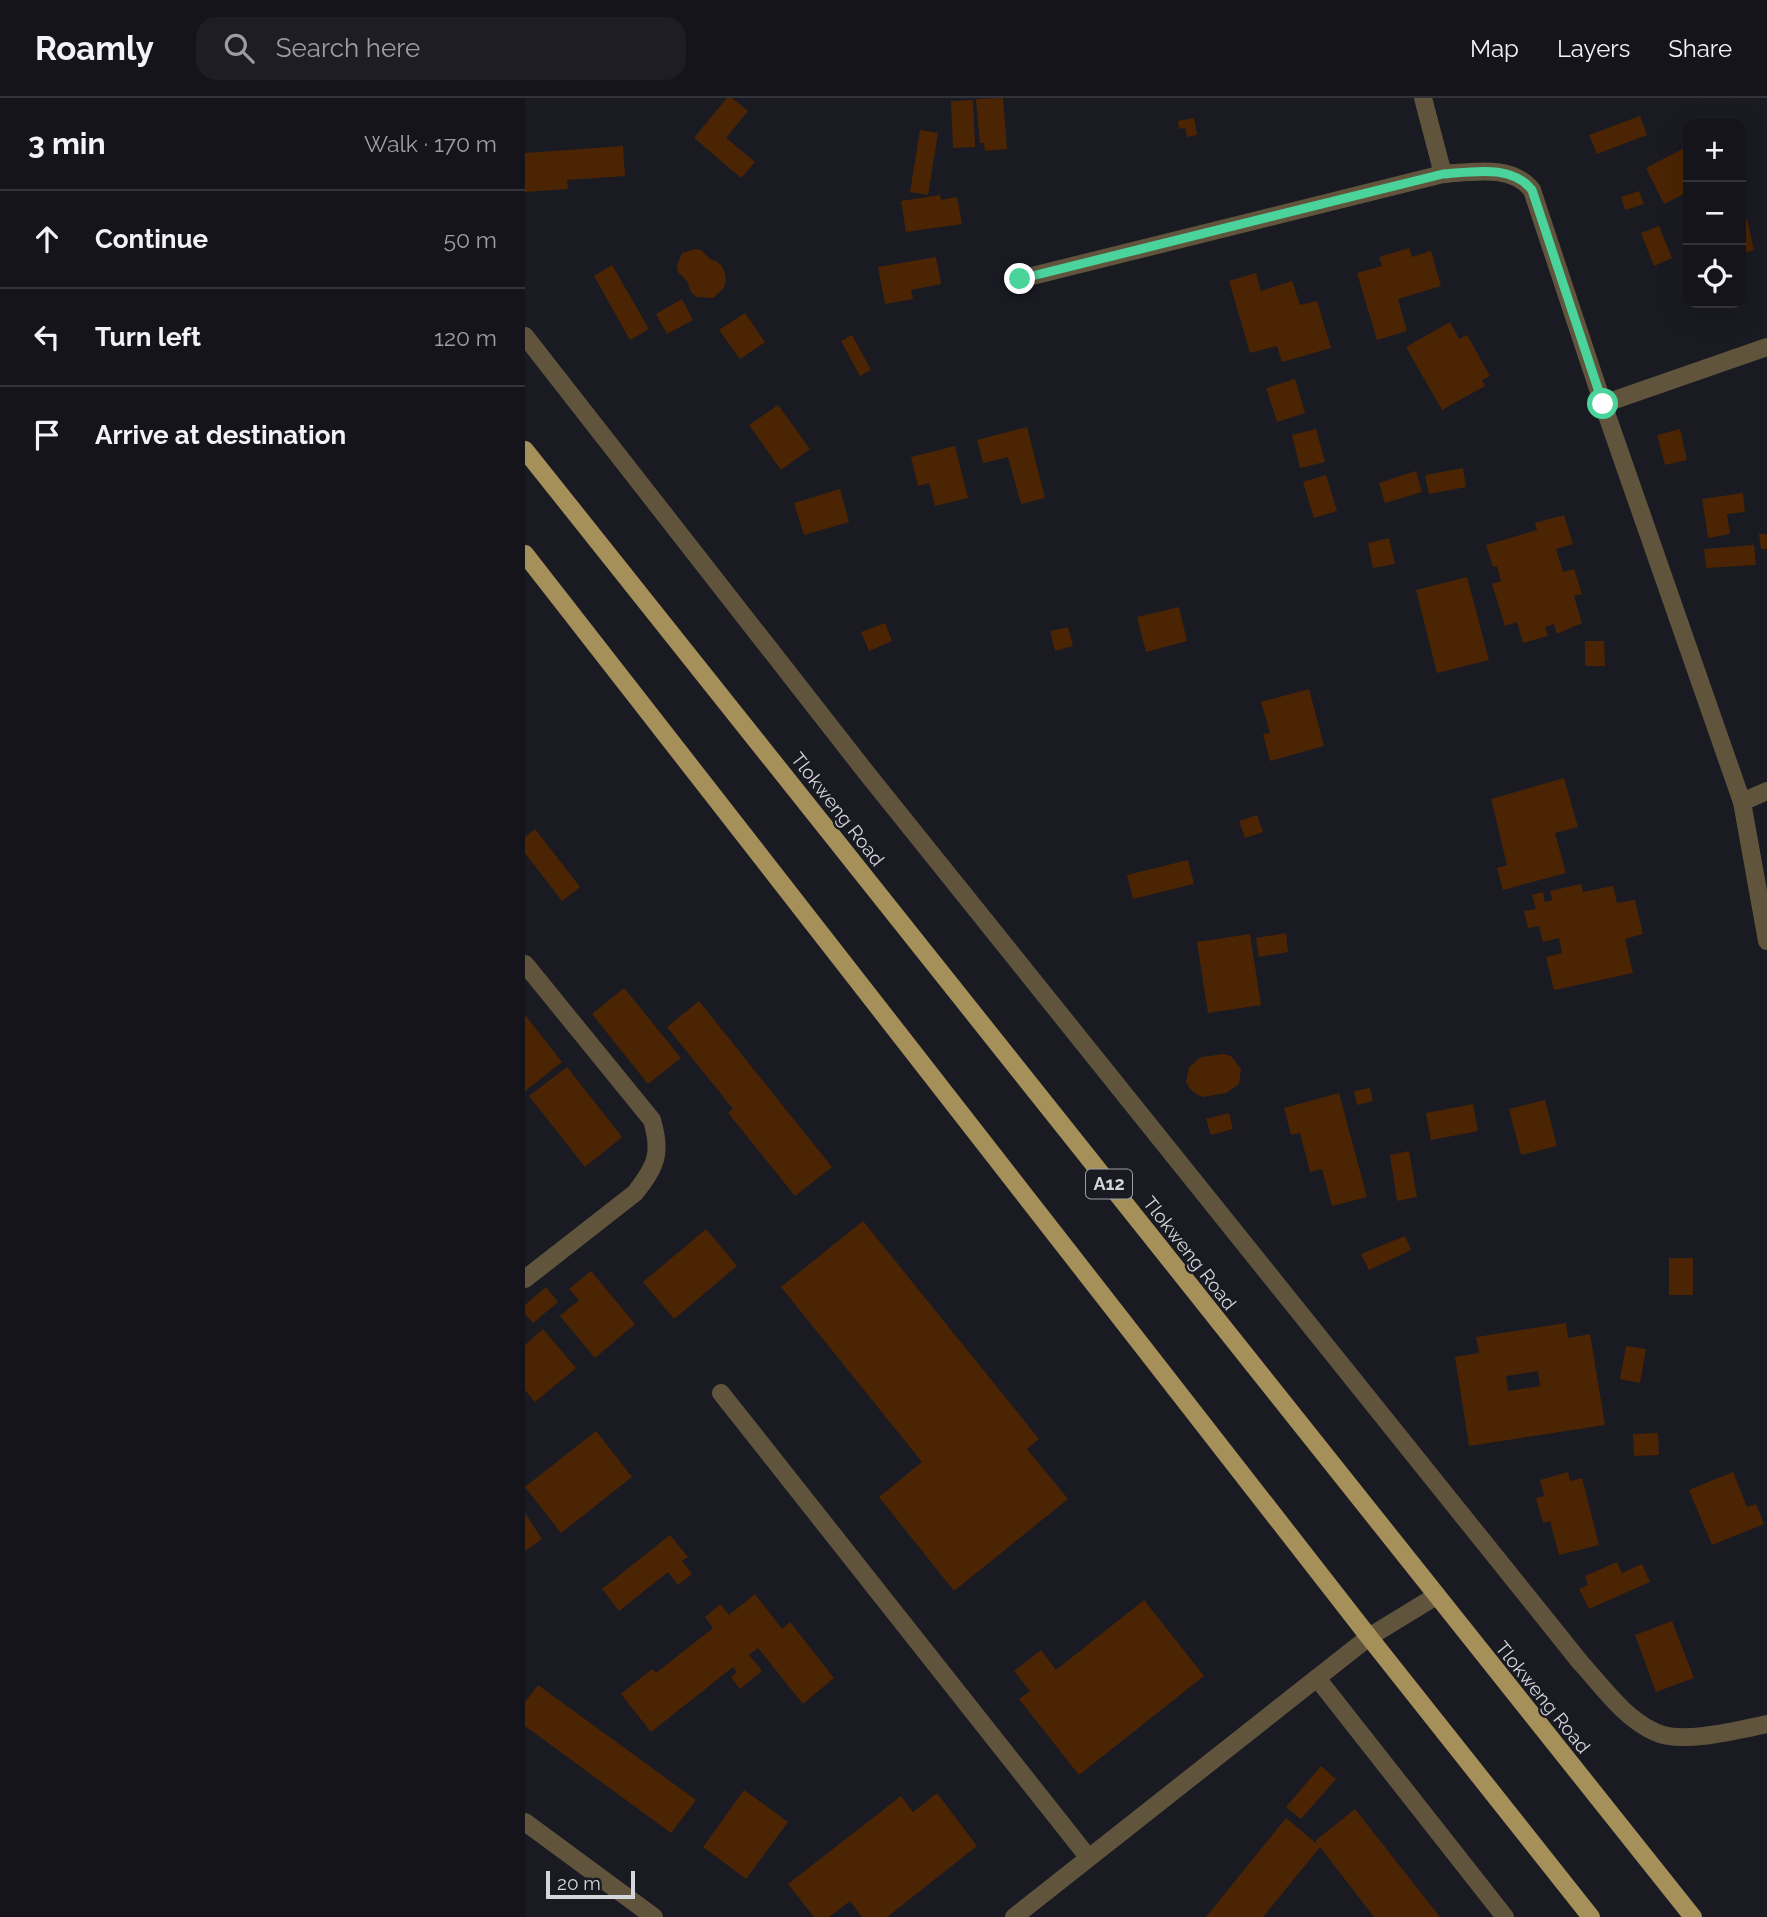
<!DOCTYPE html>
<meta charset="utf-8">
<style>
:root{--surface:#14141a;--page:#1d1d23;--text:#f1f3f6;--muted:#9d9ea2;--line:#333339}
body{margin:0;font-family:Raleway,sans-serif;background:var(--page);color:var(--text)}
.controls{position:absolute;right:21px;top:21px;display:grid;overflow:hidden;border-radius:14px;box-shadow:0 7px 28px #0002}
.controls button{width:63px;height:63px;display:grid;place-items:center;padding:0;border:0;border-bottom:2px solid var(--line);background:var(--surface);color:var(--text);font:35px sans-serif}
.scale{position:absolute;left:21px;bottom:18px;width:89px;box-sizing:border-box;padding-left:7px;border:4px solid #d5d5dc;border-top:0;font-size:19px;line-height:24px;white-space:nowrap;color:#d5d5dc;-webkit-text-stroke:5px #1a1a23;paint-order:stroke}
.stop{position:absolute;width:21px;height:21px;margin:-16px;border:5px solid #4ad49c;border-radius:50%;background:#fff}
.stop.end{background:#4ad49c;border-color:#fff;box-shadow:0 2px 7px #0008}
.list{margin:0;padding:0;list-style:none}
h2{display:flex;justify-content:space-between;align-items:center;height:91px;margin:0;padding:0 28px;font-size:30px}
h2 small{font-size:23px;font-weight:400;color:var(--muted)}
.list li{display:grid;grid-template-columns:46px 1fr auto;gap:21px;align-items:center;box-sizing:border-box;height:98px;padding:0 28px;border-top:2px solid var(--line)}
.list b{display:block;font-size:26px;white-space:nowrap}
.list em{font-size:23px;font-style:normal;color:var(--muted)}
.icon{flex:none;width:38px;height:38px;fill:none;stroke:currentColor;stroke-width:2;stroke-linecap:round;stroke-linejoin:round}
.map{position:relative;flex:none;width:1242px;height:1819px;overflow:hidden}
header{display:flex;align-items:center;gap:42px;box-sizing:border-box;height:98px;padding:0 35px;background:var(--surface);border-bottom:2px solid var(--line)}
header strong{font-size:33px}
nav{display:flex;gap:38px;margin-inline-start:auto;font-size:24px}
.search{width:490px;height:63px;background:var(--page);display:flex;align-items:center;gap:18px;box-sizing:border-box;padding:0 24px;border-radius:21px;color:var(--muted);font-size:26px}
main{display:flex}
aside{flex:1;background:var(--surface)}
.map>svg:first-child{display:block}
.building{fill:#4b2403;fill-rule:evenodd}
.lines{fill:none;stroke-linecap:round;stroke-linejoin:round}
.service{stroke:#60553c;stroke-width:18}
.minor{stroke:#60553c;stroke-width:18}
.primary{stroke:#a6905a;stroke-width:18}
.route{stroke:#4ad49c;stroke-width:9}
.labels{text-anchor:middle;stroke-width:5;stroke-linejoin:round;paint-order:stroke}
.shield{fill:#1a1a23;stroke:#9d9da4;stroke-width:2}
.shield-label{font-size:18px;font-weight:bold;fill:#d5d5dc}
.street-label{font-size:19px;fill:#d5d5dc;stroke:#1a1a23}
</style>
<header>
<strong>Roamly</strong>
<div class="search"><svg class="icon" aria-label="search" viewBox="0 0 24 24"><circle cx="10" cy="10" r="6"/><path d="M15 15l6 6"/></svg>Search here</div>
<nav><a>Map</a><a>Layers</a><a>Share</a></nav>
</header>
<main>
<aside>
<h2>3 min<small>Walk · 170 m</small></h2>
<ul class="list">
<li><svg class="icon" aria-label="ahead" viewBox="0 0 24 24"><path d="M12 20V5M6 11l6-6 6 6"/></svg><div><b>Continue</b></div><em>50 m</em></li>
<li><svg class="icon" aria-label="left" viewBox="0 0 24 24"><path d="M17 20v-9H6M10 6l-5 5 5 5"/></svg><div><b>Turn left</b></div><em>120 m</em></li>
<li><svg class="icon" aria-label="arrive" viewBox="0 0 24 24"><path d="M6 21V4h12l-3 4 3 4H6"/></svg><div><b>Arrive at destination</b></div></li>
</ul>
</aside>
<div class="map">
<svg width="1242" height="1819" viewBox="0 0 1242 1819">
<rect width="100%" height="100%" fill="#1a1a23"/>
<g class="building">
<polygon points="202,0 207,0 223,13 201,40 230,64 216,80 169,40"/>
<polygon points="478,0 482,51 460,53 459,45 455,45 451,1"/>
<polygon points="448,2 450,49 428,50 426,3"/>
<polygon points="1115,18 1122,37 1072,56 1064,37"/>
<polygon points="669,20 672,37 662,39 660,30 654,31 653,23"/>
<polygon points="395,32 413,35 403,97 385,94"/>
<polygon points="98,48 100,78 42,82 43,91 0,94 0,55"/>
<polygon points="1163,48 1163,94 1139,106 1121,70"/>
<polygon points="1114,93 1119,106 1100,112 1096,99"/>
<polygon points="415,97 416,102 432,99 437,126 381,134 376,103"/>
<polygon points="1222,121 1229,152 1216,156 1216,122"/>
<polygon points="1134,128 1147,160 1129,168 1116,135"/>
<polygon points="884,150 887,159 906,153 916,188 873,201 882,233 852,242 832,175 857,168 854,159"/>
<polygon points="170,151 176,152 185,161 191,163 197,168 200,175 201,182 199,190 188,200 172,199 166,194 162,183 153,174 152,167 157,155"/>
<polygon points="411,159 416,186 386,192 388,201 360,206 353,169"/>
<polygon points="87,167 124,231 105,242 69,178"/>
<polygon points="731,175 736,193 767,183 775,207 792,203 806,250 757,264 752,248 725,255 704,183"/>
<polygon points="157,201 168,222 142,236 131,216"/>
<polygon points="220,215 240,244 215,261 194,232"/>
<polygon points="925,224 934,241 942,237 965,278 957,282 960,288 917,312 881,249"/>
<polygon points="327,237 346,272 335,278 316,243"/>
<polygon points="770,281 780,315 752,324 741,290"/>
<polygon points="253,307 285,351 256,372 224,327"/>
<polygon points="502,329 520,400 496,406 483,359 458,365 452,342"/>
<polygon points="791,331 800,364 775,370 767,337"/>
<polygon points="1155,331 1162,362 1140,367 1132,337"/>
<polygon points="430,348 443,400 410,408 404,385 393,388 386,359"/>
<polygon points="938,370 941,389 904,396 900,377"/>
<polygon points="891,373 897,394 860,405 854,385"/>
<polygon points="801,377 812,413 789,420 778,384"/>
<polygon points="315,391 324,424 279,437 269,405"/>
<polygon points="1218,395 1220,414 1202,416 1205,436 1183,440 1177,401"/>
<polygon points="1039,417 1048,446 1031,451 1038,474 1049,471 1057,496 1049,498 1057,525 1032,536 1029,526 1020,529 1023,538 998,545 992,524 980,528 967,486 976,483 972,468 968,469 961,447 1012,432 1010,425"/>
<polygon points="1234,436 1242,436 1242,451 1236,451"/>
<polygon points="864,440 870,466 848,470 843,445"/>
<polygon points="1229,447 1231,467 1181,470 1179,451"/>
<polygon points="942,479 964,562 912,575 891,492"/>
<polygon points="654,509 662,543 621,554 612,519"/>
<polygon points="360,525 367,543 344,553 336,534"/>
<polygon points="543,529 548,548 530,553 525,533"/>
<polygon points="1060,543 1079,543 1080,568 1060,568"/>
<polygon points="784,591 799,648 745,663 738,636 745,635 736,604"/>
<polygon points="1039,680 1053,729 1030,735 1041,775 978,792 972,770 982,767 966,701"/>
<polygon points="732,717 738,734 720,740 714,723"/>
<polygon points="10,731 55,789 37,803 0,755 0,739"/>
<polygon points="663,762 669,786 608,801 602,777"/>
<polygon points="1056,786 1058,794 1088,788 1092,805 1110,802 1118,836 1100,841 1108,875 1029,892 1021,859 1037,855 1034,840 1018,844 1014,828 1003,830 999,813 1011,811 1007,797 1018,794 1020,804 1027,802 1025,793"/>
<polygon points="761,835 763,854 734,859 731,840"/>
<polygon points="725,836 736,907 683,915 672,844"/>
<polygon points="99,890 156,960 123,986 67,916"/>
<polygon points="174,903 307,1069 270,1098 203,1015 208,1011 142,929"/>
<polygon points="0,917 37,964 0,993"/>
<polygon points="699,956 706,958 716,971 714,986 701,995 678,999 671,996 665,991 661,984 664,969 676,959"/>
<polygon points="42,969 97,1039 60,1069 4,998"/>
<polygon points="845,990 848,1003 832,1007 829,993"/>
<polygon points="814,995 842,1099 807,1108 797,1071 785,1074 775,1035 766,1037 759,1010"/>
<polygon points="1020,1002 1032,1048 996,1057 984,1011"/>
<polygon points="948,1006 953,1033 906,1042 901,1015"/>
<polygon points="704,1015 708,1031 686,1037 681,1021"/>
<polygon points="884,1053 892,1099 872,1103 865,1057"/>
<polygon points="338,1123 514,1341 502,1351 543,1401 429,1493 354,1399 397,1364 256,1189"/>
<polygon points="181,1131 212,1168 149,1221 118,1184"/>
<polygon points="880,1138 886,1152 844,1172 836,1156"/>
<rect x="1144" y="1160" width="24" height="37"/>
<polygon points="66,1173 110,1226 70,1260 35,1218 54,1202 44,1191"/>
<polygon points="21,1189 33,1204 8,1225 0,1216 0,1207"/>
<path d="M1041 1225 1043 1240 1065 1236 1080 1327 944 1348 930 1259 954 1255 951 1239ZM1013 1273 1015 1288 983 1293 981 1278Z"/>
<polygon points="18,1231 51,1270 10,1304 0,1292 0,1247"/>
<polygon points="1101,1248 1121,1251 1115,1285 1095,1281"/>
<polygon points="71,1333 107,1379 36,1435 0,1389"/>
<polygon points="1133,1335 1134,1357 1109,1358 1108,1336"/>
<polygon points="1043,1374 1045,1383 1057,1380 1074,1447 1034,1457 1025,1423 1018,1425 1011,1400 1019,1398 1015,1382"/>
<polygon points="1208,1374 1222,1409 1231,1406 1239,1426 1187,1447 1164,1392"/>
<polygon points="0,1415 17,1441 0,1453"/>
<polygon points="145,1437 163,1459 157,1463 167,1476 153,1487 143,1474 94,1513 77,1491"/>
<polygon points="1092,1464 1097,1475 1117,1466 1125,1484 1064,1511 1054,1491 1063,1487 1060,1478"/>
<polygon points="230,1496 257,1531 265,1524 309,1580 278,1606 233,1550 224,1557 237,1573 215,1591 206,1579 212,1574 208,1569 126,1634 96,1596 127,1571 131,1575 188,1530 180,1519 195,1506 204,1517"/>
<polygon points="619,1502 679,1578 554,1677 494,1601 505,1593 489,1573 516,1552 531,1572"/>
<polygon points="1147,1523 1169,1580 1131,1594 1110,1537"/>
<polygon points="13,1587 171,1702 146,1735 0,1628 0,1604"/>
<polygon points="796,1668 811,1681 776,1721 761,1709"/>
<polygon points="219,1692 263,1724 221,1781 178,1749"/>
<polygon points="412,1695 452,1748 362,1819 337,1819 325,1803 304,1819 289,1819 263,1786 376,1698 388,1714"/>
<polygon points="830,1711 915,1819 849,1819 795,1749 738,1819 681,1819 761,1720 793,1747 790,1743"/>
</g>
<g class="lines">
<polyline class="service" points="196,1295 563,1759"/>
<g class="minor">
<polyline points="898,0 918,76"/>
<path d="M495 181 918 76C947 74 987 66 1007 92L1078 306 1217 704 1242 693"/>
<path d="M0 238 340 673 1055 1564C1077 1588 1099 1620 1130 1634 1156 1647 1214 1632 1242 1626"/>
<polyline points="1078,306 1242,249"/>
<polyline points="1217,704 1242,843"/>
<path d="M0 866 127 1022C137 1056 131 1068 110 1095L0 1181"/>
<polyline points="792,1580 980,1819"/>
<polyline points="0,1724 129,1819"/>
<polyline points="489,1819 844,1539 911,1498"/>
</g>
<g class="primary">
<polyline points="0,352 1168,1819"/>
<polyline points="0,456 844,1539 1066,1819"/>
</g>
</g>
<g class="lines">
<path class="route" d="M495 181 918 76C947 74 987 66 1007 92L1078 306"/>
</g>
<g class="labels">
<rect class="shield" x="561" y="1071.5" width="46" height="29" rx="5"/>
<g class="shield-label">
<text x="584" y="1092">A12</text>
</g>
<g class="street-label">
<text transform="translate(313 711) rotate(52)" y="7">Tlokweng Road</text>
<text transform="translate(665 1155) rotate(52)" y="7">Tlokweng Road</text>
<text transform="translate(1018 1599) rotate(51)" y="7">Tlokweng Road</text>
</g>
</g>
</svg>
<div class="controls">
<button>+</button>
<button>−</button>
<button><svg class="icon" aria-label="locate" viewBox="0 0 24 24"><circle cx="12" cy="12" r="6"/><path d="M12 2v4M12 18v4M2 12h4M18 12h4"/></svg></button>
</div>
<div class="scale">20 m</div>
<div class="stop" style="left:1078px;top:306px"></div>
<div class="stop end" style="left:495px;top:181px"></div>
</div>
</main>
